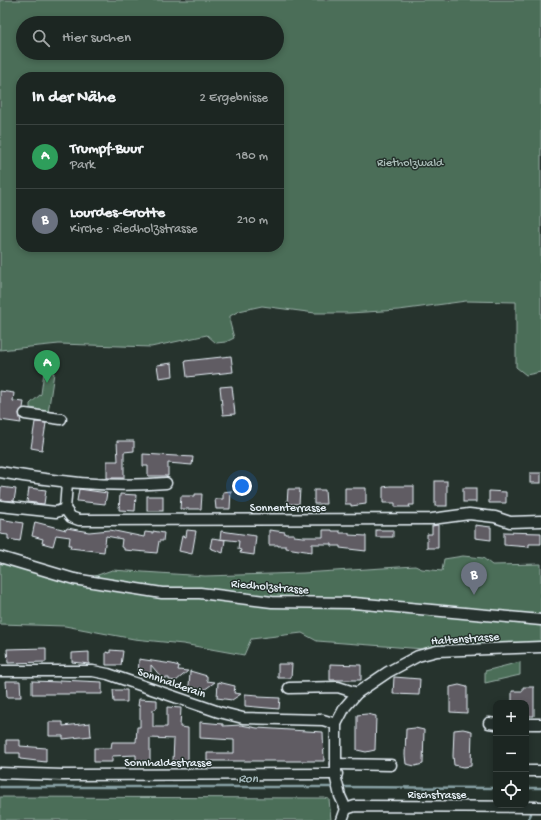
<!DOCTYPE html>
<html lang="de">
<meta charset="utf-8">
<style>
:root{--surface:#1c2622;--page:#29322f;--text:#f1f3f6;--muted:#a0a5a5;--line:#3a4340;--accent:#d93025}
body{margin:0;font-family:"Gochi Hand",sans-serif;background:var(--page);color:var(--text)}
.controls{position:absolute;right:12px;bottom:12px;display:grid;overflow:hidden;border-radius:8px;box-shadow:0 2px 6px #0003}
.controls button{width:36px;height:36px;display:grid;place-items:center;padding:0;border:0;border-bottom:1px solid var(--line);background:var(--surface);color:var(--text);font:20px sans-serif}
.you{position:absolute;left:242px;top:486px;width:14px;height:14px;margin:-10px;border:3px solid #fff;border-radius:50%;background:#1a73e8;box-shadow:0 0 0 6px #1a73e833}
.badge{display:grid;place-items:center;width:26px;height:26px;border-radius:50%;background:var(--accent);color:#fff;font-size:13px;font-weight:700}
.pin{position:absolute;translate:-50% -33px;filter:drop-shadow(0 1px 2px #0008)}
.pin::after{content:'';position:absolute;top:21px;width:14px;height:12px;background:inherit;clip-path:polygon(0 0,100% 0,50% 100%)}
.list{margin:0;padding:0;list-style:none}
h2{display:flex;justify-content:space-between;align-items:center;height:52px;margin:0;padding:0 16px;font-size:17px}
h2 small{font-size:13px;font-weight:400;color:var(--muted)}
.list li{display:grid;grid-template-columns:26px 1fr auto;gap:12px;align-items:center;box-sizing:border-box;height:64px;padding:0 16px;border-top:1px solid var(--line)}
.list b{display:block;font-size:15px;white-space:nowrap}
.list p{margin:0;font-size:13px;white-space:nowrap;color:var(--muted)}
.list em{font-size:13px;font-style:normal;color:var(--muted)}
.icon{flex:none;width:22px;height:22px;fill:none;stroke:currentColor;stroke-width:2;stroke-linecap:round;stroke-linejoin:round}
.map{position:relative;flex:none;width:541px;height:820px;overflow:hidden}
.search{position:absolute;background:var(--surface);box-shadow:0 2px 6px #0003;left:16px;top:16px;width:268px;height:44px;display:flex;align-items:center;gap:10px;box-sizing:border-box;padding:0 14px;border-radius:22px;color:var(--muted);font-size:15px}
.panel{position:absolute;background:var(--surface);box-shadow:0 2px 6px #0003;left:16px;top:72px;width:268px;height:180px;border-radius:16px}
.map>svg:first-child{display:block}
.green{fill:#4c6e59;stroke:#9ab0a8;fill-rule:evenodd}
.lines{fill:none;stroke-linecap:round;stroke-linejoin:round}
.stream{stroke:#88a1a5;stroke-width:2.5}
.building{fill:#605b64;stroke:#e8f1f8}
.minor-casing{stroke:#e8f1f8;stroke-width:13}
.minor{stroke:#26332d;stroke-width:10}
.labels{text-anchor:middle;stroke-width:3;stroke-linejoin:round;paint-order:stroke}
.park-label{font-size:12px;fill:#aabdb8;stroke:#26332d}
.street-label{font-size:12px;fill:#e8f1f8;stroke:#26332d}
.water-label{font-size:13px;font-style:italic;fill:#a8bcc0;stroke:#26332d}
</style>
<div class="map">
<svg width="541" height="820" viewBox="0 0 541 820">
<rect width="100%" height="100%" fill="#26332d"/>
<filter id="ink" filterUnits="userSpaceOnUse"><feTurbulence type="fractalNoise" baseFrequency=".025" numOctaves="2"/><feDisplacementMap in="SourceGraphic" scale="8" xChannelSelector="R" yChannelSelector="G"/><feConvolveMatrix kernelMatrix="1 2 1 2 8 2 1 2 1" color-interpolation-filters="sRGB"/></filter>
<g filter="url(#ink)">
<g class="green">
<path d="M0 0H541V372L526 375 516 367V302L466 301 399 310 349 313H315L262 306 239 311 230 316V323L234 338 226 342 216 343 207 335 151 347 59 344 0 350ZM23 23H277V53H23ZM21 77H279V247H21Z"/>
<polygon points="44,372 54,373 48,413 37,412 37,409 30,408 30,404 41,394"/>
<polygon points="463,556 483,558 492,565 541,564 541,646 424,649 317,641 302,633 251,639 244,655 183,644 134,639 65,626 0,624 0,562 75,583 112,570 205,576 303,573 415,566 422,569 442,571 444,559"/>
<polygon points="520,662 520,675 485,683 485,671"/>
<polygon points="0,797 324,798 329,799 331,820 0,820"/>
</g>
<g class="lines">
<g class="stream">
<polyline points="0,787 335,787"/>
<polyline points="340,787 496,788"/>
<polyline points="526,788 541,788"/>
<polyline points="528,820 531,814"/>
</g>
</g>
<g class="building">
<polygon points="231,356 233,372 187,377 185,361"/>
<polygon points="172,363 173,376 159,378 157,365"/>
<polygon points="232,386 235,414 223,415 220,387"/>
<polygon points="0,391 14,393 13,401 24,402 23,408 19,413 21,423 0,420"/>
<polygon points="35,422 46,423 42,450 31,448"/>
<polygon points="117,441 134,441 134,451 124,452 124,478 107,478 107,461 118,461"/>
<polygon points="143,454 193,457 192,465 168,463 168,476 148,476 148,466 143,466"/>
<rect x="530" y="473" width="11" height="10"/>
<rect x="435" y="481" width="12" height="25"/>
<polygon points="390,486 414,486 414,505 409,505 410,507 395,507 395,503 383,503 383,487"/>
<polygon points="1,487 16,489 14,501 0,500"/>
<polygon points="29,488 46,490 44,504 27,502"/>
<polygon points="345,488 366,488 366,504 351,506 351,504 345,504"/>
<rect x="463" y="488" width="13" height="14"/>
<polygon points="79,489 107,493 105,504 77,501"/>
<polygon points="288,489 300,489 299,504 287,504"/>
<polygon points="314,490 325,490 326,504 314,504"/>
<polygon points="231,491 230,509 216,509 215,499 223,499 223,492"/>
<polygon points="489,491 506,492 506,503 489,503"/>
<polygon points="120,494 136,495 135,511 119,510"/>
<polygon points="195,494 202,494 201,509 180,509 181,496 195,496"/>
<rect x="147" y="496" width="16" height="15"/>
<polygon points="0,519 23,523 20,541 8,539 8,535 0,534"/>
<polygon points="35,522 66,530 67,528 89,532 110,530 144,537 145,532 153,533 153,531 164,533 163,541 159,541 157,553 124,550 124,548 121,547 122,539 106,536 104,552 70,548 71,545 69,545 70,537 56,535 53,546 42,543 43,539 32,536"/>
<polygon points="438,525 438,548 427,548 427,534 432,534 432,526"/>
<polygon points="475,525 491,527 491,540 475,538"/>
<polygon points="187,530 196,531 192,554 179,551 182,536 186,537"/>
<polygon points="269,530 285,532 285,534 294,534 294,536 303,537 323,537 323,530 332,530 332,531 340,531 340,533 349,533 349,535 366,536 366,551 340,548 340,546 332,546 332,544 312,544 312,552 286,548 286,546 278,546 278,545 269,545"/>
<rect x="376" y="530" width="17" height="7"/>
<polygon points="221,531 256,536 254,555 240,553 241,550 238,549 239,541 220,539"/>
<polygon points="504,532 541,533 541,544 529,544 529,547 504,545"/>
<polygon points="212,538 225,540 223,553 210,548"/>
<polygon points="46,648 46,662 8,663 7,649"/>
<polygon points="110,650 123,651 121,665 106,665 106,652 110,653"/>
<polygon points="89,652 89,664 72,662 72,653"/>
<polygon points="139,659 172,664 179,666 178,670 188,671 176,681 169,680 169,678 162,678 151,665 151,677 138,676"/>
<polygon points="278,664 292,664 291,678 278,678"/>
<polygon points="330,664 361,665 361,680 330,680"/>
<polygon points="190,671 207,676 207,681 215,682 204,690 189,687"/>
<polygon points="394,677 420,679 419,695 393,694"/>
<polygon points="60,680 102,682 102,694 32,694 32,681 60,682"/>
<polygon points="6,681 20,681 21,697 7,697"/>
<polygon points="218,682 235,686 234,693 241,694 232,700 217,698"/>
<polygon points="459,685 467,687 467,713 450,712 450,687"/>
<polygon points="523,687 534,687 534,716 527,716 526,703 512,703 512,691 523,691"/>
<polygon points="113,690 127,690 127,702 114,702"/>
<polygon points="245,694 258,695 258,697 280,698 279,709 245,706"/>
<polygon points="139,699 157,700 157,708 153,710 153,727 167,727 167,707 181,708 180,727 188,728 188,762 173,761 174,739 150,738 150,761 136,761 136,755 112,756 112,762 94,762 94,748 111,748 112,742 136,742 137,727 140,727 140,706 138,706"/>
<polygon points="367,714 376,716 375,750 366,752 357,750 357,715"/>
<polygon points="49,722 63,722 63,726 90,723 91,736 63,739 63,736 49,736"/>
<polygon points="200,722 223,724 223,726 241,725 257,728 323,732 324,761 207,761 207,753 234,753 234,740 200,738"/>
<polygon points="415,728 424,730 423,764 415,766 406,764 405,755 406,729"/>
<polygon points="463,729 472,731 471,766 463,767 454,765 453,756 454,730"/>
<polygon points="6,740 20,740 20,746 46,748 46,762 20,759 20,753 6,753"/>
</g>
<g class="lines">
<defs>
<g id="minor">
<polyline points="25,414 61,419"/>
<path d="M0 472C57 482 107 488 166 483"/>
<polyline points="67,483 65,509 71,517 79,520 432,519 469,514 495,517 510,522 541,521"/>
<polyline points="0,506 56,512 65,509"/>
<polyline points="0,557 74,579 162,593 200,593 272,602 354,603 541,620"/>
<polyline points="0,671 93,671 108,674 219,712 243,718 323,720 336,724"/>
<polyline points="289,688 338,687 357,693"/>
<polyline points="489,723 496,724"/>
<polyline points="526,724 541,724"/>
<polyline points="336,764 391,765"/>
<polyline points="526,771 541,771"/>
<polyline points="0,773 63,775 337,774"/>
<polyline points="346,809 340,796 336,779 336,724 345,707 357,693 388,672 418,656 437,651 541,647"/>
<polyline points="342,820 346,809 355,806 541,807"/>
</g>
</defs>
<use href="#minor" class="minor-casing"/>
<use href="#minor" class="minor"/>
</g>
</g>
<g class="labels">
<g class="park-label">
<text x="410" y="166">Rietholzwald</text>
</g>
<g class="street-label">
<text x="288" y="511">Sonnenterrasse</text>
<text transform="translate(270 586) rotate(5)" y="4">Riedholzstrasse</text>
<text transform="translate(465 638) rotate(-4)" y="4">Haltenstrasse</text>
<text transform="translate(172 682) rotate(19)" y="4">Sonnhalderain</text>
<text x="168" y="766">Sonnhaldestrasse</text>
<text x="437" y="798">Rischstrasse</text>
</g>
<g class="water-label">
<text x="248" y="782">Ron</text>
</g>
</g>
</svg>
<div class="controls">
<button>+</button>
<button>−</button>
<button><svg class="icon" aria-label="locate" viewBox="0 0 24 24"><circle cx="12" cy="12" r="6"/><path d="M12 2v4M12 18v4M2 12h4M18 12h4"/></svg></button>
</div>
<div class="you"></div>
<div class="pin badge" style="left:47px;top:383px;background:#2e9e5b">A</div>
<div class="pin badge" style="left:474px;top:595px;background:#6b7280">B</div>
<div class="search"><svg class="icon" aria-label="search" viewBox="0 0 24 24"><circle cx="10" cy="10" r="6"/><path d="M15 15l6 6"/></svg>Hier suchen</div>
<section class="panel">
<h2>In der Nähe<small>2 Ergebnisse</small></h2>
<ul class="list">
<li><span class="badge" style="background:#2e9e5b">A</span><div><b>Trumpf-Buur</b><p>Park</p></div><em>180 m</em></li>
<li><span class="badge" style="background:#6b7280">B</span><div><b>Lourdes-Grotte</b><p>Kirche · Riedholzstrasse</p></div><em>210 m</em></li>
</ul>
</section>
</div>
